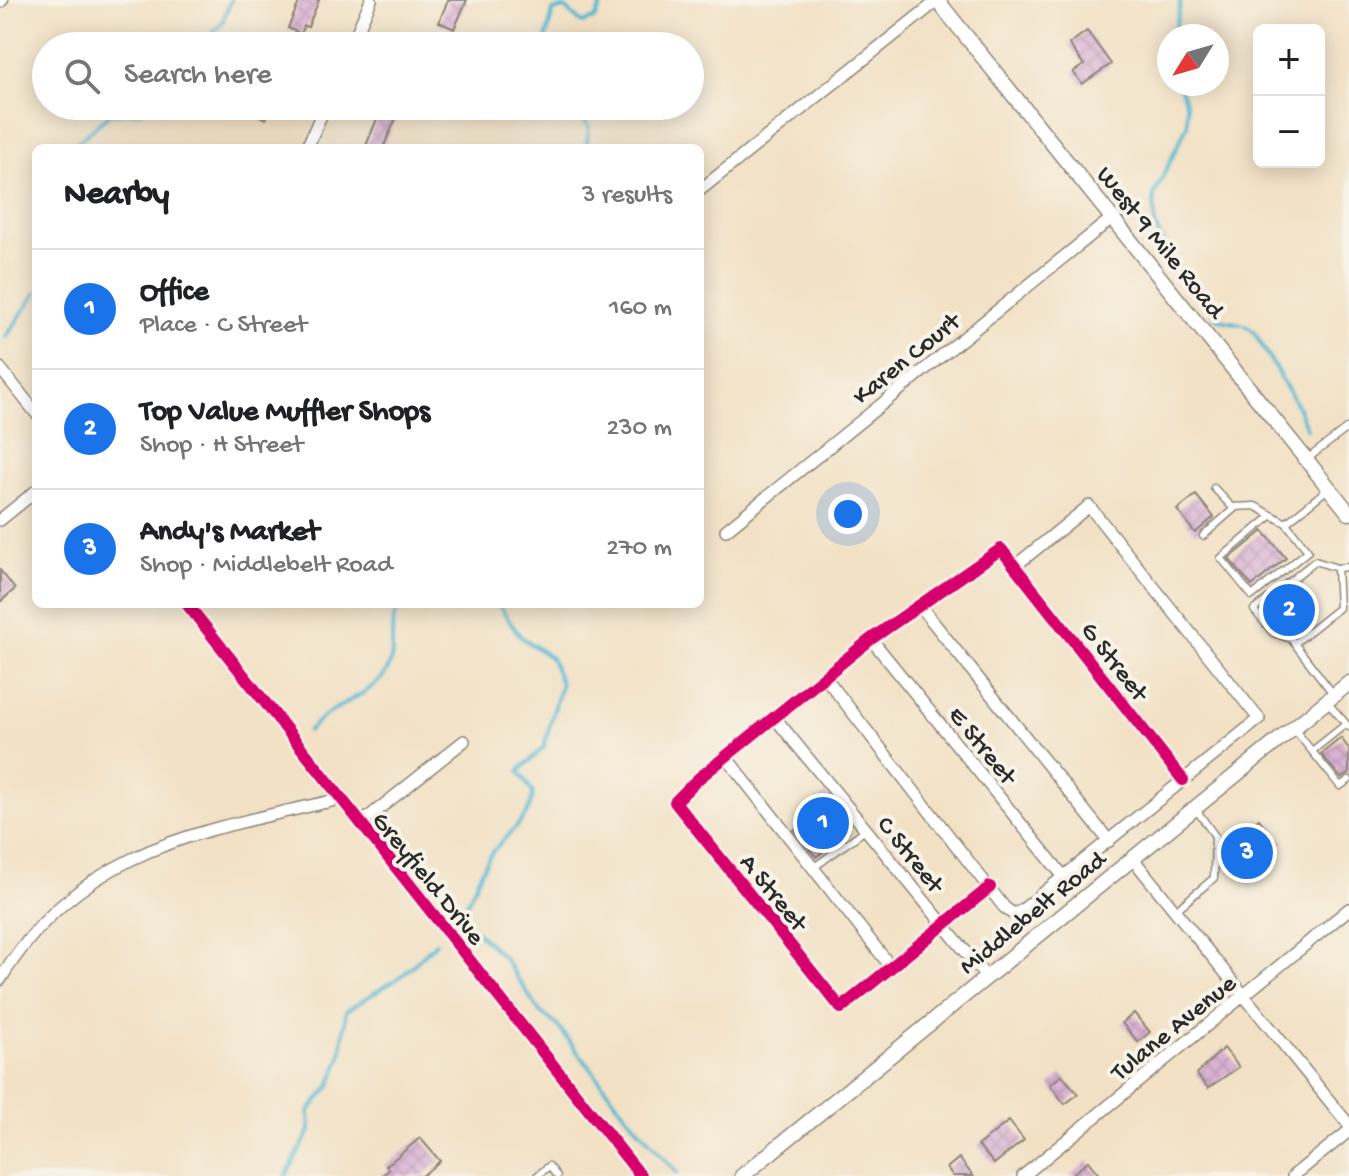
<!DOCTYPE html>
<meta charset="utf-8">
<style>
:root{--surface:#fff;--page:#f2f2f2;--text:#202124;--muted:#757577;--line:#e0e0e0;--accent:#1a73e8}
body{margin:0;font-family:"Gochi Hand",sans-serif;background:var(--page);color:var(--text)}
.controls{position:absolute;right:24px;top:24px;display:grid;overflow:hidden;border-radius:12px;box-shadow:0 4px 20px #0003}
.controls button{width:72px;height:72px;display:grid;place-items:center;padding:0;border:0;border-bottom:2px solid var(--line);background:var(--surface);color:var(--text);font:40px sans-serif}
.compass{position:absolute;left:1157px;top:24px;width:72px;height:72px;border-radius:50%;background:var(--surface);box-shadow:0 4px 20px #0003;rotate:233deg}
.you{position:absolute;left:848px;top:514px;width:28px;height:28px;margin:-20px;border:6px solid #fff;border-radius:50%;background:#1a73e8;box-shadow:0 0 0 12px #1a73e833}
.badge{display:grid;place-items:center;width:52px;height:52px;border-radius:50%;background:var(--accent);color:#fff;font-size:26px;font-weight:700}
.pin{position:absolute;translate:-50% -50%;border:4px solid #fff;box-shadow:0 2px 8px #0006}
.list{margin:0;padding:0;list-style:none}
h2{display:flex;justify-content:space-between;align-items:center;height:104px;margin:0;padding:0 32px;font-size:34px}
h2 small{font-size:26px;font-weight:400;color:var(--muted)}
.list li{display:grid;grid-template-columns:52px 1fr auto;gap:24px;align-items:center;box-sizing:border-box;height:120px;padding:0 32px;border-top:2px solid var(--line)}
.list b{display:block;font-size:30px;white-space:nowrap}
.list p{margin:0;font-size:26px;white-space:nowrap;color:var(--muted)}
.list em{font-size:26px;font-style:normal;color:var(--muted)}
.icon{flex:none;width:44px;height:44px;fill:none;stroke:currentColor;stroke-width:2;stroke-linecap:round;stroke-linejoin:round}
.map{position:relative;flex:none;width:1349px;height:1176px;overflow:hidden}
.search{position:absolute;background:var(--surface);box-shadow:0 4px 20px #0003;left:32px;top:32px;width:672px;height:88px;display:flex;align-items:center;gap:20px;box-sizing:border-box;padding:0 28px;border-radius:44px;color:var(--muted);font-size:30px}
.panel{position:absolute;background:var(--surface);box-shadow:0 4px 20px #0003;left:32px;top:144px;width:672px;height:464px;border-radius:12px}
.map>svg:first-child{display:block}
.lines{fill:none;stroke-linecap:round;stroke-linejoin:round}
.stream{stroke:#54b8d2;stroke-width:4}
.building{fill:url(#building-cross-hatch)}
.service-casing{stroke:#8e8678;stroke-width:9}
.minor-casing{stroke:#8e8678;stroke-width:14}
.tertiary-casing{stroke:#8e8678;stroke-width:17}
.service{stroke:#fff;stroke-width:6}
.minor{stroke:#fff;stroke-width:11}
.tertiary{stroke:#fff;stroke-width:14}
.cycleway-casing{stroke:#f7f3e8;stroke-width:17}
.cycleway{stroke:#d6006c;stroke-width:12}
.labels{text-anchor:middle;stroke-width:8;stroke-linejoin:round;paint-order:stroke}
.street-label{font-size:26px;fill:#2b2b2b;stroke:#f7f3e8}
</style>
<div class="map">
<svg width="1349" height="1176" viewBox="0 0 1349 1176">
<defs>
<pattern id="building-cross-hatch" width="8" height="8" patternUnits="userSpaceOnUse" patternTransform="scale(2)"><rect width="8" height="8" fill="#dab2d5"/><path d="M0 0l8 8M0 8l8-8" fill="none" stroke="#bb99b7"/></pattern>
</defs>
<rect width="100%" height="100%" fill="#f7f3e8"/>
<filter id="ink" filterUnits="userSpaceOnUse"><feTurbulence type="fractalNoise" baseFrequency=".0125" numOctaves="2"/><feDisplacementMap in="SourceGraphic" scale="16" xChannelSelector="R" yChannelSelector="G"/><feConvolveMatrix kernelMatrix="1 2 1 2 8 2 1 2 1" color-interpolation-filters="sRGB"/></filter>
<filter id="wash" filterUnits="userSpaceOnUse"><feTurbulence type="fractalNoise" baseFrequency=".006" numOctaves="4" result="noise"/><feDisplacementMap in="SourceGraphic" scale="32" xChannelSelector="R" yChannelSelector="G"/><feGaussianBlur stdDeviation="1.8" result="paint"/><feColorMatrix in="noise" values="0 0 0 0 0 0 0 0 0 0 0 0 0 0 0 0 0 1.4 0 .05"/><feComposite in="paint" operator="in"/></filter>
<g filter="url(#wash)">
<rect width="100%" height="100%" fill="#f2e1c5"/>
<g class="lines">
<g class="stream">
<polyline points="1174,36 1181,0"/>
<polyline points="200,46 222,23 231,0"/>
<polyline points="544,46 553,11 565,8 582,23 595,19 604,0"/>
<path d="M1179 84 1187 107V126L1154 195 1155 225 1166 250 1217 318C1231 325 1242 320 1254 332L1295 402 1307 429"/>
<polyline points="573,106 589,127 586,148"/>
<polyline points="71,148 110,114 140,111 145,106"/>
<polyline points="6,337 36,293"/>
<path d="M308 731C332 704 366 698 384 675 401 655 382 622 403 604"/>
<polyline points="460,916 504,958 540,1012 557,1025 627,1116 677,1173"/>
<path d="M457 919C473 899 477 873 492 853 506 833 530 822 533 793L519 771 544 747 561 684 551 658 520 636 498 604"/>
<polyline points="286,1176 310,1131 309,1111 330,1086 341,1056 346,1011 403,975 436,943"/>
</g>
</g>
<g id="blocks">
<g class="building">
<polygon points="300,0 319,0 308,27 304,26 301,34 288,28"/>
<polygon points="448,0 467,0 454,29 439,22"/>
<polygon points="1087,31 1111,64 1082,84 1073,72 1084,65 1069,44"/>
<polygon points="238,106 272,106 266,119"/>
<polygon points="381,109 397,116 383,148 365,148"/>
<polygon points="1196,495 1214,517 1195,533 1177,510"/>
<polygon points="1263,531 1286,558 1252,586 1229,559"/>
<polygon points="0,570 15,589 0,602"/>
<polygon points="1293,586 1309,606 1282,629 1269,613 1285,600 1281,596"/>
<polygon points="1341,738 1349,749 1349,774 1341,778 1321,754"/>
<polygon points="826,794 849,831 816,857 794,830 817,812 811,805"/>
<polygon points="1259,819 1277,842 1237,873 1231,864 1233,840"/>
<polygon points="1134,1013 1150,1032 1138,1042 1122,1023"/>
<polygon points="1224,1048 1239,1067 1208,1088 1196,1074"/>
<polygon points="1062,1075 1078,1094 1065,1104 1050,1085"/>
<polygon points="1009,1121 1024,1140 994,1164 978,1145"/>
<polygon points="420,1138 440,1161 422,1176 381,1176 389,1170 386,1166"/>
<polygon points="959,1158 973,1176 953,1176 947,1168"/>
<polygon points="1088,1161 1100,1176 1070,1176"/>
</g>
</g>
</g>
<g filter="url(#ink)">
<use href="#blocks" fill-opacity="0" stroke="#8e8678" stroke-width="2"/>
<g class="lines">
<defs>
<g id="service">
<polyline points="1307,459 1349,427"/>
<polyline points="1214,488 1232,507 1255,506 1286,523 1329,488"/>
<polyline points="1271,516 1221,558 1252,596 1308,551 1286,523"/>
<polyline points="1203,536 1236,507"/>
<polyline points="1295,643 1339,608 1337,568"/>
<polyline points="1334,695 1291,639 1273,633 1254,610 1315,561 1337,568 1349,567"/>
<polyline points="1326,701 1349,727"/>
<polyline points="1294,729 1340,786 1349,780"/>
<polyline points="1312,751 1346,724"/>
<polyline points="813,868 865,830"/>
<polyline points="1175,911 1214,878 1215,836 1195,808"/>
<polyline points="537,1176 549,1166 557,1176"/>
</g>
<g id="minor">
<polyline points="0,2 2,0"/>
<polyline points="351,46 371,0"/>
<polyline points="307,148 325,106"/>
<polyline points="700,190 937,1"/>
<polyline points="0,368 36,413"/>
<polyline points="0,520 36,491"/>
<polyline points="726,530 1112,218"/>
<polyline points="187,604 641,1176"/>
<polyline points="920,606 1109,841"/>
<polyline points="871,639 1064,877"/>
<polyline points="825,677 1004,907 1013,914 1021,911 1259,719 1089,506 1015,566"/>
<polyline points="775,718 987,978"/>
<polyline points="726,757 891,967"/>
<polyline points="360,824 464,741"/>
<polyline points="1133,859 1349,1125"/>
<polyline points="990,887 841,1008 675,802 698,779 871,639 1001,549 1183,780"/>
<path d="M0 980C82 846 200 832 340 799"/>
<polyline points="1023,1176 1349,909"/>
<polyline points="1293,1176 1349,1131"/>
</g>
<g id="tertiary">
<polyline points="937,0 1349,513"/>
<polyline points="742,1176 1349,683"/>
</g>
</defs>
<use href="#service" class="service-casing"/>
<use href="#minor" class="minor-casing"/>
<use href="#tertiary" class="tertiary-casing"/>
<use href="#service" class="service"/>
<use href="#minor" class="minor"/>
<use href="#tertiary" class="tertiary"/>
<defs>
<g id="cycleway">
<polyline points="187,604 641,1176"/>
<polyline points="990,887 841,1008 675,802 698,779 871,639 1001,549 1183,780"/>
</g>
</defs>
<use href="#cycleway" class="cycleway-casing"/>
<use href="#cycleway" class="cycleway"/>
</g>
</g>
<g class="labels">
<g class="street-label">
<text transform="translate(1162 241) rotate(51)" y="9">West 9 Mile Road</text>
<text transform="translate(905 357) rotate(-39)" y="9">Karen Court</text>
<text transform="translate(1116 660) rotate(52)" y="9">G Street</text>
<text transform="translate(984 744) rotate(51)" y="9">E Street</text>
<text transform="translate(912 853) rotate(51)" y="9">C Street</text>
<text transform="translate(430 877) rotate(51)" y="9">Greyfield Drive</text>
<text transform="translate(775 891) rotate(51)" y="9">A Street</text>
<text transform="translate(1031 911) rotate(-39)" y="9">Middlebelt Road</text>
<text transform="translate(1172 1026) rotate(-39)" y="9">Tulane Avenue</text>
</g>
</g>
</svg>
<div class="controls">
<button>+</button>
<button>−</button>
</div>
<svg class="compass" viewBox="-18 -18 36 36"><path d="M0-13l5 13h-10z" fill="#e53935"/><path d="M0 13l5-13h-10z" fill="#757577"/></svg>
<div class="you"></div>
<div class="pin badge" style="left:823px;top:823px">1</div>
<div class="pin badge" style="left:1289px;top:610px">2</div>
<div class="pin badge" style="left:1247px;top:853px">3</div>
<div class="search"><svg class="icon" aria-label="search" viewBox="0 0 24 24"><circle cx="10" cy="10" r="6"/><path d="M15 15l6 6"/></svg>Search here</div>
<section class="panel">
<h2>Nearby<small>3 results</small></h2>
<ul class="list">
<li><span class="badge">1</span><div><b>Office</b><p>Place · C Street</p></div><em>160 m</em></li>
<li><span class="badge">2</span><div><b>Top Value Muffler Shops</b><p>Shop · H Street</p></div><em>230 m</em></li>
<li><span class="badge">3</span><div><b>Andy's Market</b><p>Shop · Middlebelt Road</p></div><em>270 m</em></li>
</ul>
</section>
</div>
